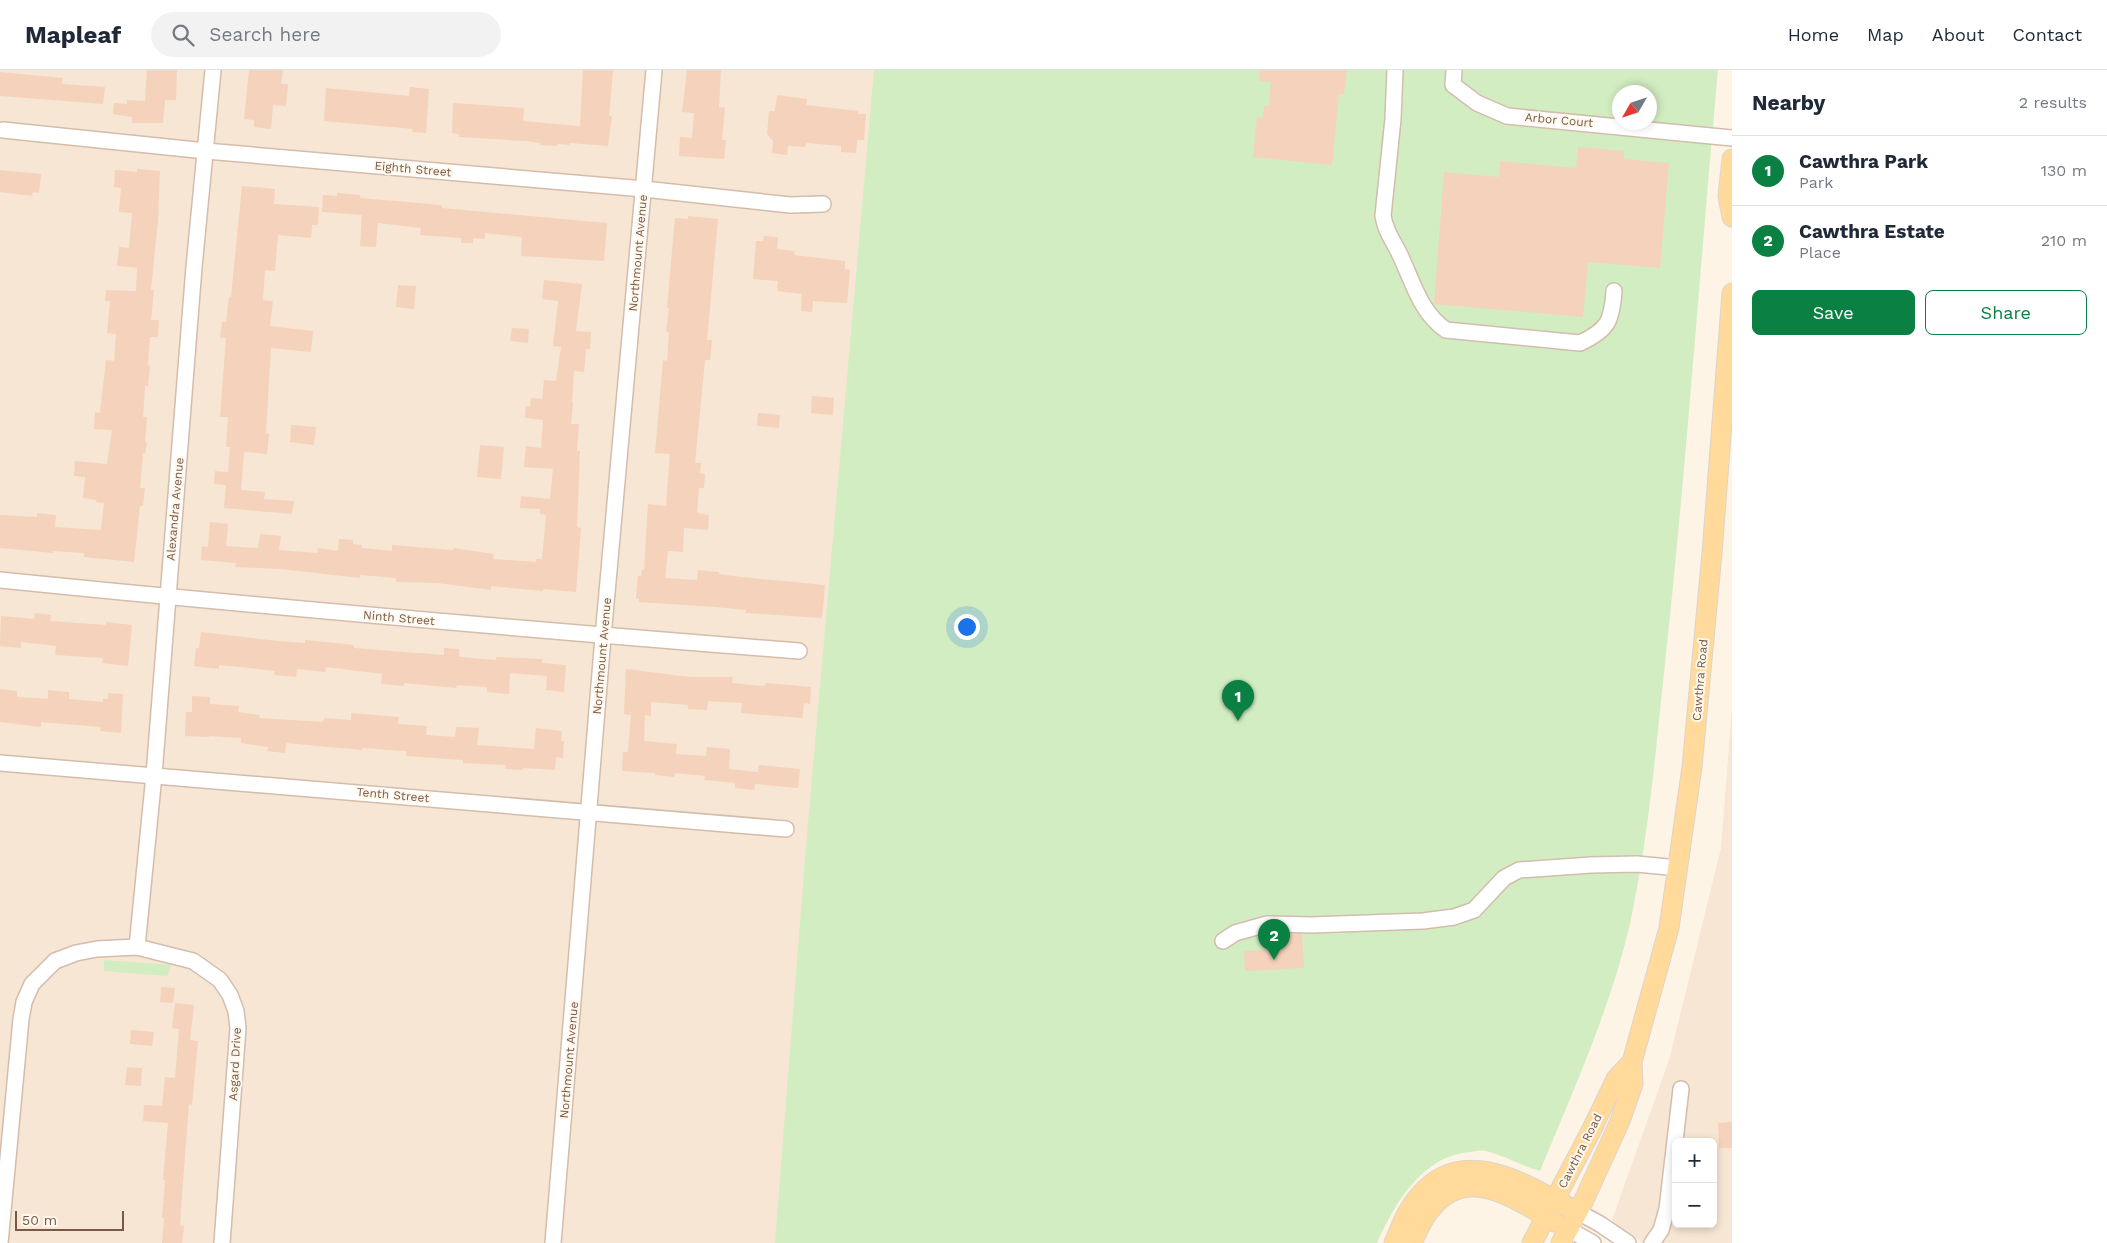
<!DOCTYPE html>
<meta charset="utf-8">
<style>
:root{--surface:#fff;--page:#f2f2f3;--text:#1f2937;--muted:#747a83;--line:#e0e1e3;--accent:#0b8043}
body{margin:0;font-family:"Work Sans",sans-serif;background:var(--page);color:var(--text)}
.controls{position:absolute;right:15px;bottom:15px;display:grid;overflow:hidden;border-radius:8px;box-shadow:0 2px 8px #0003}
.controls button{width:45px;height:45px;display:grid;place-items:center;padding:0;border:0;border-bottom:1px solid var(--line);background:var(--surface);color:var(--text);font:25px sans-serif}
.compass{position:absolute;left:1612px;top:15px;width:45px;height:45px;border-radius:50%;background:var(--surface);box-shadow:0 2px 8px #0003;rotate:231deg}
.scale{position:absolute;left:15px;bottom:12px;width:109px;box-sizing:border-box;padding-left:5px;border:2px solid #795948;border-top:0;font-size:14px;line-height:18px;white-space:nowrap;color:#795948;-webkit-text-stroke:4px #fff8ed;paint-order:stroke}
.you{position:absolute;left:966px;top:556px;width:18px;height:18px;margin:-12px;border:4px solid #fff;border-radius:50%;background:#1a73e8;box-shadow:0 0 0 8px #1a73e833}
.badge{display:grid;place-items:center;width:32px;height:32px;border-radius:50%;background:var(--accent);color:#fff;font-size:16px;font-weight:700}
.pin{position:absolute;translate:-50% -41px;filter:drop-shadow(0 1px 2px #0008)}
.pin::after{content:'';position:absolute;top:26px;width:18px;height:15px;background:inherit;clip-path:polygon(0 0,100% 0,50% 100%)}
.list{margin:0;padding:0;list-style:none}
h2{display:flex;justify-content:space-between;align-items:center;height:65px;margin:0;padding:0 20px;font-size:21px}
h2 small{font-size:16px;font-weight:400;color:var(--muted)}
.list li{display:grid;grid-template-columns:32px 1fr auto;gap:15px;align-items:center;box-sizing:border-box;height:70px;padding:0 20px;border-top:1px solid var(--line)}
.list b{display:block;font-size:19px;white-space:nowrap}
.list p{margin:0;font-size:16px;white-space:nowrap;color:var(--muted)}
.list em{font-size:16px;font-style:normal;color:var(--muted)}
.actions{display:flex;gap:10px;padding:15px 20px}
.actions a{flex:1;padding:11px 0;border:1px solid var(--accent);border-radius:8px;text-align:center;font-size:18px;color:var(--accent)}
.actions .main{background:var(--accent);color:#fff}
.icon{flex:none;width:28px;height:28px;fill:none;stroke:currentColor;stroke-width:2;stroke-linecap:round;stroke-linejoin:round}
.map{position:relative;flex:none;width:1732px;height:1173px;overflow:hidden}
header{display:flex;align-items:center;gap:30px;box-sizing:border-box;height:70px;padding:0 25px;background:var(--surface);border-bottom:1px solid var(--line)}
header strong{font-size:24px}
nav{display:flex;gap:28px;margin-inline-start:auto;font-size:18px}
.search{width:350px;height:45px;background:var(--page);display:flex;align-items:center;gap:12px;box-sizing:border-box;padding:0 18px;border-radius:28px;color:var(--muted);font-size:19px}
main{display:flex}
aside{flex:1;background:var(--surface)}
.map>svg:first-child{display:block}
.residential{fill:#f6e6d3;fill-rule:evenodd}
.green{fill:#d3edc2;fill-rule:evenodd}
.building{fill:#f5d2bb}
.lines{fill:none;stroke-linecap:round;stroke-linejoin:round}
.minor-casing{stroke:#d3bdad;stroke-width:18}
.major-casing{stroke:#dcd4cf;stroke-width:21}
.minor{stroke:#fff;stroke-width:15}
.major{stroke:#ffda9b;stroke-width:19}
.labels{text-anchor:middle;stroke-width:4;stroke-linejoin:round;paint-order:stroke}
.street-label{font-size:12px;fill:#795948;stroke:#fff8ed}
</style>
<header>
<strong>Mapleaf</strong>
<div class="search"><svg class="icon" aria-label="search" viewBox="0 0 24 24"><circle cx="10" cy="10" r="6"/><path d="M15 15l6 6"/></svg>Search here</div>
<nav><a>Home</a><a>Map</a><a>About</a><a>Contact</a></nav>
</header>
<main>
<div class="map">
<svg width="1732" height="1173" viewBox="0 0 1732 1173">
<rect width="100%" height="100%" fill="#fef4e5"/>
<g class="residential">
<polygon points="0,0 875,0 779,1173 0,1173"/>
<path d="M1732 639V1173H1642L1612 1150 1669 990 1721 778ZM1676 1072H1713V1154H1676Z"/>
</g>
<g class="green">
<path d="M874 0H1718C1700 195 1687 390 1666 584 1656 676 1649 768 1629 858 1609 942 1573 1021 1540 1101 1522 1096 1505 1086 1486 1081 1481 1080 1476 1081 1471 1082 1423 1085 1395 1133 1377 1173H775L806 776ZM1620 22H1650V52H1620Z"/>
<polygon points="104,890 171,895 167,906 104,901"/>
</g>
<g class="building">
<polygon points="147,0 177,0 176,30 165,30 163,53 132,53 132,47 113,44 114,33 127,34 127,30 145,31"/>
<polygon points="249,0 283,0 281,14 288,14 286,36 273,35 271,59 254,57 254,50 244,49"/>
<polygon points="583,0 613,0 609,46 612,46 608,76 570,73 569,75 557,74 557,76 540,75 540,73 526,71 459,67 459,64 452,63 453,33 524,38 523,51 580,56"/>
<polygon points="687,0 721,0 719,37 725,38 722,70 726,70 724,89 679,86 680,67 692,68 694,43 682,42"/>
<polygon points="1260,0 1347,0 1344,24 1339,24 1332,95 1253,87 1257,47 1263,48 1264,36 1269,36 1271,12 1259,11"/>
<polygon points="0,2 63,8 62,14 105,17 103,34 0,26"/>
<polygon points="410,17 429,19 426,63 412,62 413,59 324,51 326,18 409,26"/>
<polygon points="777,25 807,29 806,35 858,41 858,44 866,44 864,70 857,70 856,83 841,82 841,76 806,73 805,77 788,76 787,85 772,83 773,71 767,64 769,41 775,41"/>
<polygon points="1578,77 1624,81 1624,89 1669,93 1660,198 1588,192 1583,247 1434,234 1444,102 1499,107 1500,91 1576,98"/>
<polygon points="137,99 160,101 158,150 151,220 154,220 151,250 159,250 158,267 150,267 148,295 150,295 148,316 145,316 143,347 147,347 145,372 147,373 145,384 143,383 140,418 145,418 143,436 140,436 134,492 84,487 84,483 53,481 53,483 0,478 0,445 37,447 37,443 56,445 55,457 101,460 104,433 96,432 97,430 83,428 85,407 74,406 75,391 107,394 112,360 94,359 95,342 100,343 106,290 114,291 116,264 107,263 110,231 105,231 106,220 136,221 137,198 117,196 119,177 129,178 132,143 119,142 121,118 114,117 115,100 137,102"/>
<polygon points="0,100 41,104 39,123 33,122 32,126 0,122"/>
<polygon points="242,116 275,119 274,134 319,137 318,155 312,155 311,168 278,165 275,201 265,200 263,230 273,231 270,256 313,261 311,282 271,278 266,363 269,364 267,384 244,382 241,420 265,422 264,429 294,431 292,444 224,438 226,415 214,414 215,401 228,402 230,377 226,377 228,347 220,347 226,268 220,268 222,252 226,252 229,227 231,227"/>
<polygon points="337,123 360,125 360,128 442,135 442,138 607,153 604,191 521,186 522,167 485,163 485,169 473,168 473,173 461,173 461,168 420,165 421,158 378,153 376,177 360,176 362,145 322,142 323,125 337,126"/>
<polygon points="688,146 718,149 707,270 712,270 710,290 705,290 695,393 701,393 700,403 705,404 704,418 699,418 697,443 709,445 708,460 684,458 683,482 668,481 665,508 697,510 698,500 719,502 719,504 741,507 825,515 822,548 746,543 746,540 716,537 639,532 639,529 636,529 638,506 641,506 642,499 644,500 648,434 666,436 670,384 655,383 663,290 667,291 669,262 666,262 669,238 667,238 675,148 688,149"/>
<polygon points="764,166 778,167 777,179 795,181 794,185 845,191 845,199 850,200 847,233 813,231 812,242 801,241 802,224 777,221 778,211 753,209 756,171 763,171"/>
<polygon points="544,210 582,214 576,261 591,262 590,279 586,279 584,302 574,301 572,332 573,333 571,354 579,354 577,381 580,381 577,457 581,458 576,522 543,519 543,521 491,516 491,520 438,513 396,512 396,508 360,505 360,508 281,499 235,497 236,493 201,490 202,476 208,477 210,452 228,454 226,476 258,478 260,464 281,466 279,480 317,483 318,478 338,481 339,469 353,470 353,474 362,475 362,478 392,481 392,475 453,480 453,478 494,484 493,489 536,492 536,489 542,489 546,445 540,444 540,439 520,438 521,426 550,429 553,399 524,397 526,376 541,378 543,350 525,348 526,336 530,337 531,328 542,329 544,310 556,311 561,277 553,276 558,231 542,229"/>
<polygon points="398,215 416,216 414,239 396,237"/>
<polygon points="512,258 529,259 528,273 510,271"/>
<polygon points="812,326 834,328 833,345 811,343"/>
<polygon points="758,343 780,345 779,358 757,356"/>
<polygon points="291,355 316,357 314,375 290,372"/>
<polygon points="480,375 504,377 501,409 477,407"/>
<polygon points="35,543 51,545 50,551 106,555 106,552 132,555 128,596 102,593 103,588 55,585 56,576 21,572 21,578 0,576 1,546 34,549"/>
<polygon points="201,562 278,571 305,573 305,570 354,575 354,578 444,585 444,578 459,579 459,587 496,590 496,587 542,589 542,593 566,595 564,622 546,620 547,606 510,603 509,624 487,622 487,617 457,615 456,618 404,613 404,616 381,614 382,604 326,597 325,602 297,599 296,607 274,605 275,601 241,597 219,595 219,599 194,596 196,578 199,578"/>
<polygon points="626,599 690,607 733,607 732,613 765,616 766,613 811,617 810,634 804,633 802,648 741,643 742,633 708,631 707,640 688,639 688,635 651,632 651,646 645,645 644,671 677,674 676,684 706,686 707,677 730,679 729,699 758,702 759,695 800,699 798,718 755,714 754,720 735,718 735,713 704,710 705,706 675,703 674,707 655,705 655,703 622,701 623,682 628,682 631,645 624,644"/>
<polygon points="0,619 17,621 17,627 48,629 48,620 69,622 69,629 103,632 103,629 108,629 108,623 123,624 121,663 100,661 101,657 41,652 41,657 0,652"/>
<polygon points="192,626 210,627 210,634 239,636 238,642 260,645 259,648 323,652 324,648 351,650 351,643 399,647 398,654 427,656 426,665 455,667 456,657 479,658 477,675 534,679 536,658 562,661 561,671 564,671 563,688 556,687 555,700 523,698 523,700 505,699 506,695 463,693 463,690 406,686 406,681 362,678 362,680 286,673 285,683 267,681 268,677 241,673 241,668 209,666 209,667 185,666 186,642 192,642"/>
<polygon points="1302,864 1304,898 1245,901 1244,881 1268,880 1267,866"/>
<polygon points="161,917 175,918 173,933 160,932"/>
<polygon points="175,933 194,935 190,970 198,971 192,1035 189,1034 182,1124 180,1155 184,1156 182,1173 162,1173 164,1148 162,1148 165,1110 163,1109 168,1053 143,1051 144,1035 162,1036 165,1007 175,1008 179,959 172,958"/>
<polygon points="131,960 154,962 152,976 130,974"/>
<polygon points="127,997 142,998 141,1016 125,1015"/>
<polygon points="1732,1052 1732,1078 1719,1078 1718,1053"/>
</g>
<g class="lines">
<defs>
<g id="minor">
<path d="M1395 0 1393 49 1383 146C1386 163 1393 170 1400 185 1413 212 1420 242 1446 260L1580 273C1608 260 1612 251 1614 221"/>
<polyline points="1454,0 1453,15 1477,33 1507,46 1732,68"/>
<polyline points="3,60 206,81 644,119 790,135 823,134"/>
<path d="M0 510C266 537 533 560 799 581"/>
<polyline points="0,693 786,759"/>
<polyline points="1223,871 1235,863 1267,854 1311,855 1423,851 1454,847 1474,840 1504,808 1519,800 1591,795 1637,794 1678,798"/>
<polyline points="137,877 154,705 194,197 213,0"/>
<polyline points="1578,1142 1600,1154 1628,1173"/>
<polyline points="1568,1159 1593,1173"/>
<polyline points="0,1173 21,949 24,932 32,914 55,891 76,883 97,879 137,877 193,891 220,910 230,925 236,941 238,958 222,1173"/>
<polyline points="553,1173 603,567 654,0"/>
<polyline points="1652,1173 1661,1160 1667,1139 1681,1019"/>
</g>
<g id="major">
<polyline points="1732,89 1728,126 1732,147"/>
<path d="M1394 1173C1401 1157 1407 1139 1419 1126 1465 1071 1529 1117 1578 1142"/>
<path d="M1412 1173C1417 1162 1422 1149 1431 1139 1468 1093 1516 1130 1555 1152"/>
<polyline points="1532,1173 1591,1061 1616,1009 1632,992"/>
<polyline points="1561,1173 1584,1130 1620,1051 1633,1014 1632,992 1669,858 1692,697 1712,483 1732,223"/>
</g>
</defs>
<use href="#minor" class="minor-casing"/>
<use href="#major" class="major-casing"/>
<use href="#minor" class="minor"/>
<use href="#major" class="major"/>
</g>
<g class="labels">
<g class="street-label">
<text transform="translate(1559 50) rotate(5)" y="4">Arbor Court</text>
<text transform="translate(413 99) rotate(5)" y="4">Eighth Street</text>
<text transform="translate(638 183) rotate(-85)" y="4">Northmount Avenue</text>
<text transform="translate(175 439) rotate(-85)" y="4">Alexandra Avenue</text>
<text transform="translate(399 548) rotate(5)" y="4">Ninth Street</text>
<text transform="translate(602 586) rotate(-85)" y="4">Northmount Avenue</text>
<text transform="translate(1700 610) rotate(-85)" y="4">Cawthra Road</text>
<text transform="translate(393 725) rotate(5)" y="4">Tenth Street</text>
<text transform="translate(569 990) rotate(-85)" y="4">Northmount Avenue</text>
<text transform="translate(235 994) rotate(-87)" y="4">Asgard Drive</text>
<text transform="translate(1580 1081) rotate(-63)" y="4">Cawthra Road</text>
</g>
</g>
</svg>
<div class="controls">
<button>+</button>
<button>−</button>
</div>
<svg class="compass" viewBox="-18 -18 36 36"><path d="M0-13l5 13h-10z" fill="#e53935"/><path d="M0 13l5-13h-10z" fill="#747a83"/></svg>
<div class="scale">50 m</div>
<div class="you"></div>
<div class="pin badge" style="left:1238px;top:651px">1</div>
<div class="pin badge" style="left:1274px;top:890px">2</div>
</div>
<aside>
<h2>Nearby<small>2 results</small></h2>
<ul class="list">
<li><span class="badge">1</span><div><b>Cawthra Park</b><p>Park</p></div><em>130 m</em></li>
<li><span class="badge">2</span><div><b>Cawthra Estate</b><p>Place</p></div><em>210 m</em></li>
</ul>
<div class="actions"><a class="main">Save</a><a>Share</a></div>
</aside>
</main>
